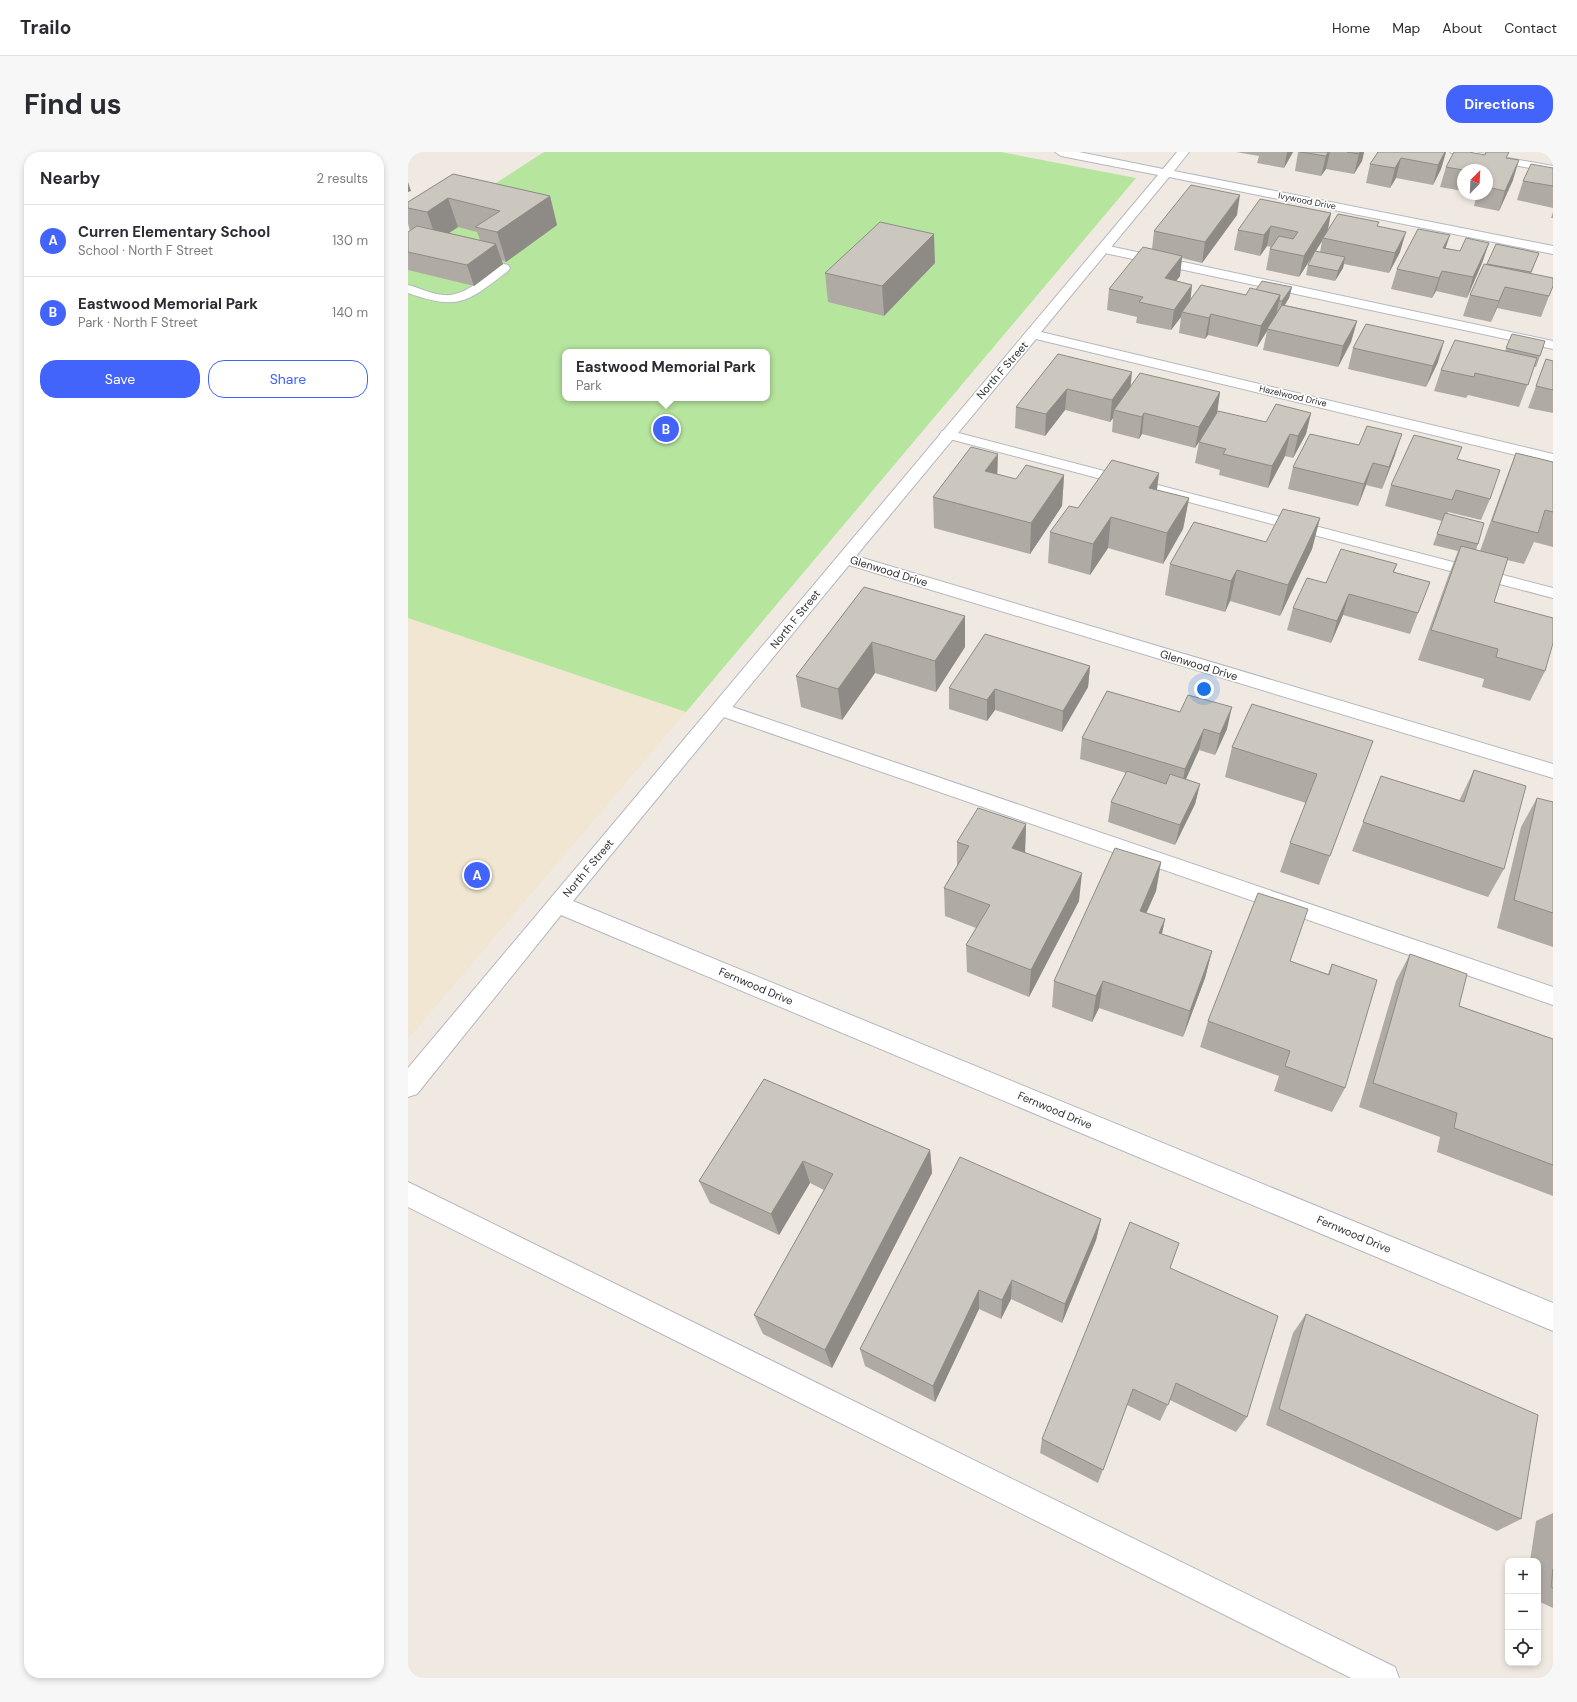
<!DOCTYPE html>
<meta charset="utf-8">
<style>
:root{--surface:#fff;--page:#f7f7f7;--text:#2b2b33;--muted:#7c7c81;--line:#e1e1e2;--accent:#4264fb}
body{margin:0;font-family:"DM Sans",sans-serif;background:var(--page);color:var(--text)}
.controls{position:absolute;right:12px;bottom:12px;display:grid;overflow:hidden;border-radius:8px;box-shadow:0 2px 6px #0003}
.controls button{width:36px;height:36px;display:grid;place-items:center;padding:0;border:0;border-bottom:1px solid var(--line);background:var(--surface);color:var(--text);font:20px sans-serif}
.compass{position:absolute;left:1049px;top:12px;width:36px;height:36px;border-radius:50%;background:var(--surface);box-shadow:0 2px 6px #0003;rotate:24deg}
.you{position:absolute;left:796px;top:537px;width:14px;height:14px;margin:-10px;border:3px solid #fff;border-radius:50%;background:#1a73e8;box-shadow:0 0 0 6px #1a73e833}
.badge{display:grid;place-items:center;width:26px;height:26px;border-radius:50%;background:var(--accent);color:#fff;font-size:13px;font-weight:700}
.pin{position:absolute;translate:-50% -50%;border:2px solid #fff;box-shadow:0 1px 4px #0006}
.popup{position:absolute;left:154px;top:197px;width:208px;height:52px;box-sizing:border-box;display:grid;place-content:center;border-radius:8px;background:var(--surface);filter:drop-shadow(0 1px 3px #0005);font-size:13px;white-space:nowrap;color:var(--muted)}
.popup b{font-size:15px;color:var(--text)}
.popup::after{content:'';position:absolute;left:50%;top:100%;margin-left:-8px;border:8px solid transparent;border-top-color:var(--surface)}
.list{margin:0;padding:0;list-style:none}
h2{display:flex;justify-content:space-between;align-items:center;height:52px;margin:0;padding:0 16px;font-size:17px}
h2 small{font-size:13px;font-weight:400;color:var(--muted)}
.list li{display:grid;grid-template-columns:26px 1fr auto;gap:12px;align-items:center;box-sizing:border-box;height:72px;padding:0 16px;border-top:1px solid var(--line)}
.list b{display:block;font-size:15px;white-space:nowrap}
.list p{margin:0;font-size:13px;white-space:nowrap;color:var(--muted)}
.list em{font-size:13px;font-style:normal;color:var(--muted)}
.actions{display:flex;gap:8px;padding:12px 16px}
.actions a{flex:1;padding:9px 0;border:1px solid var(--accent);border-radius:16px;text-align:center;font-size:14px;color:var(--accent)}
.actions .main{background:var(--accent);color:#fff}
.icon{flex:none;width:22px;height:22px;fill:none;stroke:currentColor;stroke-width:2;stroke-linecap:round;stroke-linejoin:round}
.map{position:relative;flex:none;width:1145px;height:1526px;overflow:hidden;border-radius:16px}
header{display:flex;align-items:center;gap:24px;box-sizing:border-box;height:56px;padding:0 20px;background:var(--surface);border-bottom:1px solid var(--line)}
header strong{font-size:19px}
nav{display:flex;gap:22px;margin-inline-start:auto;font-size:14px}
.intro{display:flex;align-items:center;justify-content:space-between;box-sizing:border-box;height:96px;padding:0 24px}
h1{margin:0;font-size:28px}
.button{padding:10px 18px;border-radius:16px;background:var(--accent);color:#fff;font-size:14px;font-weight:700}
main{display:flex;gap:24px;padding:0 24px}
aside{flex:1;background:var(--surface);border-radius:16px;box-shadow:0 2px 6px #0003}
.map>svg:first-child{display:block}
.education{fill:#f0e6d1}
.green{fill:#b6e59e;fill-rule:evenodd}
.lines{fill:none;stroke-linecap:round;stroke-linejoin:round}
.service-casing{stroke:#b4b7c1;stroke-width:2}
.minor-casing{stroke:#b4b7c1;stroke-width:2}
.service{fill:#fff;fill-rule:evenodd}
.minor{fill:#fff;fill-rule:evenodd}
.wall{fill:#afaba4;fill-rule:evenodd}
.shaded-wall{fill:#8e8b86}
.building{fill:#cbc7bf;stroke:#8e8b86}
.labels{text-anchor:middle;stroke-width:3.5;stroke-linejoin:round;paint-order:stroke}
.far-street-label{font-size:9px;fill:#2e2e2e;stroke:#fff}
.street-label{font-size:11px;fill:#2e2e2e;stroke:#fff}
</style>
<header>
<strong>Trailo</strong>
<nav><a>Home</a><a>Map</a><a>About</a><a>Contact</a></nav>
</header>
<div class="intro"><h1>Find us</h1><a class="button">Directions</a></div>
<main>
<aside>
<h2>Nearby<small>2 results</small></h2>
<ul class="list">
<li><span class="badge">A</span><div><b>Curren Elementary School</b><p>School · North F Street</p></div><em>130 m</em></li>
<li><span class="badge">B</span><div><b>Eastwood Memorial Park</b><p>Park · North F Street</p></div><em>140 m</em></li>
</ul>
<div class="actions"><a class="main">Save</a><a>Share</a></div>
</aside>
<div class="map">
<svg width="1145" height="1526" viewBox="0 0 1145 1526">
<rect width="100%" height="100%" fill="#efe9e1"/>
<polygon class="education" points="0,466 278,560 0,887"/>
<path class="green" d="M136 0H593L728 26 278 560 0 466V88ZM157 200H359V246H157Z"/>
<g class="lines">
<defs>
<g id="service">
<polygon points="1042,0 1067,0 1145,14 1145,20 1048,3"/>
<polygon points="696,93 1145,189 1145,197 692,100 690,97 692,94"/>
<path d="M96 112 100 113 102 116 100 119C59 150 52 159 0 141V133C12 136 23 142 36 143 57 145 76 125 92 113Z"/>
<polygon points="539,278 1145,436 1145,446 534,285 532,282 534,279"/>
<polygon points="313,551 1145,835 1145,853 307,562 304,557 307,552"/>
<polygon points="0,1030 987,1515 991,1526 943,1526 0,1055"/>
</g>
<polygon id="minor" points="647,0 671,0 755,17 769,0 781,0 766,19 1145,94 1145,102 761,25 633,180 1145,302 1145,312 628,187 448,404 1145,612 1145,626 441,413 165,749 1145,1151 1145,1179 153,763 9,942 0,945 0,916 750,23 653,4"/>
</defs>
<use href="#service" class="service-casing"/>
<use href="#minor" class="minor-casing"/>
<use href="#service" class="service"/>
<use href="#minor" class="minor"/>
</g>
<g class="wall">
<polygon points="828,0 885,0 876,16 849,11 851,4"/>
<polygon points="890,0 956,0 954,9 946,22 918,17 913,24 887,19"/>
<polygon points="970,0 1038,0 1033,17 1025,33 988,26 982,36 958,31 962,12"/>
<polygon points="1099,6 1105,28 1091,59 1066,54 1069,42 1079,42 1079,18 1055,18 1055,39 1032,35 1038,15"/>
<polygon points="1145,16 1145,56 1109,48 1115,29"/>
<path d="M45 22 142 44 149 73 98 110 93 108 95 112 66 134 0 118V80L2 79 0 72V50ZM50 75 69 80 72 88 41 81Z"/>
<polygon points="1145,60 1145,66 1143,66"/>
<path d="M923 61 920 78 970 74 992 100 981 121 936 112 935 116 927 129 898 123 900 113 907 100 891 125 858 118 862 97 863 95 859 94 852 104 826 98 830 78ZM914 89 912 100 907 99H908Z"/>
<polygon points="829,63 794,111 774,106 772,124 768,129 784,133 782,148 838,143 848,138 884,135 881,146 877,153 949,169 943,190 930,215 855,198 859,179 849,195 800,183 797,187 771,181 773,165 763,178 728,171 729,165 699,158 701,137 744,97 746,79"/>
<polygon points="1081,91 1074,111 1059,146 1028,139 1024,146 983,137 989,117 1038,96 1052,99"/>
<polygon points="1088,92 1131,101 1123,122 1145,134 1133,165 1089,156 1083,170 1055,164 1062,143 1079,113"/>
<polygon points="527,111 476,164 420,150 417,121"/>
<polygon points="1104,182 1132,204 1128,215 1126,215 1111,255 1060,243 1058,246 1026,239 1033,218 1097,199"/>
<polygon points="945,196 1030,210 1018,235 940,217"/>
<polygon points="650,202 723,234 812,240 809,261 858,270 903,261 898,282 885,306 877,304 860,336 811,323 812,318 787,311 791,290 787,296 734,282 731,287 704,280 705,266 702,270 657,258 637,284 607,276 608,255"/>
<polygon points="1138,207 1145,209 1145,261 1120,256"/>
<polygon points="1108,301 1145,310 1145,395 1126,390 1116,412 1099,408 1086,450 1137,519 1122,549 1074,535 1076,527 1010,508 1040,425 1050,399 1025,393 1034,369 977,354 983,333 1050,307 1082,347 1073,368 1040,360 1039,362 1070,392 1068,398 1072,399 1096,332"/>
<polygon points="987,303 974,337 958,333 950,354 880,337 885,315"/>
<polygon points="751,321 749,338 781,346 775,377 755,412 700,396 682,423 640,411 642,380"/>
<polygon points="656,323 654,354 622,402 526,376 525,345 608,327"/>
<polygon points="912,366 904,397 872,464 822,449 817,460 757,443 762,412 858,390"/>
<polygon points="989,412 986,420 1022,430 1002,482 935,463 923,491 879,478 885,456 918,431"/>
<polygon points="456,435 557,495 528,540 467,521 434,568 393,555 388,524"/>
<polygon points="682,514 680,535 654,580 587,558 579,569 541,557 541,536"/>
<polygon points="699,539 819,577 807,603 791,598 778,627 792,632 787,652 767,693 700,670 703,650 718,621 672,607 674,586"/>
<polygon points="965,589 911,733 872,720 882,691 898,651 817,625 824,595"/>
<polygon points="1066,618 1096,717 1080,745 944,699 973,624 1051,649"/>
<polygon points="1129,646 1145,650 1145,795 1089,776 1113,675"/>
<polygon points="618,672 617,700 671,749 621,845 559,820 558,793 568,776 537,764 536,736 549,714 549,690"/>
<polygon points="753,710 748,739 738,761 757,767 754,782 804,799 797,826 775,885 691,856 684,870 644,855 646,829"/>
<polygon points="1002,802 1051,854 1145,887 1145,1044 1029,1000 1032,985 951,955 988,829"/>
<polygon points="882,809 920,822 924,812 937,936 924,960 866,939 871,924 792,895 800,869"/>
<polygon points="356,927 522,998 524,1021 424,1216 355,1182 346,1163 416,1038 402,1031 371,1083 302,1051 291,1029"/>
<polygon points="693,1067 688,1088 654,1171 603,1147 593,1167 571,1157 527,1250 457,1214 452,1197"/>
<polygon points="762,1116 839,1265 828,1280 762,1248 752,1269 719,1253 690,1331 632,1301 634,1287"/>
<polygon points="898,1162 1113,1367 1089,1379 858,1273 885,1181"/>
<polygon points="1145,1361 1145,1456 1130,1449 1130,1409 1122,1409 1128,1369"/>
</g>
<g class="shaded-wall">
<polygon points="879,0 885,0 876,16"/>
<polygon points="920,0 922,0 918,17 913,24 918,4"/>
<polygon points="952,0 956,0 954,9 946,22 951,2"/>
<polygon points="1037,0 1038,0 1033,17 1025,33 1030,13"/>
<polygon points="993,6 988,26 982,36 987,16"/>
<polygon points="1111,8 1105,28 1091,59 1097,39"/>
<polygon points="0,30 3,39 0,40"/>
<polygon points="832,43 829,63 794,111 797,90"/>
<polygon points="142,44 149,73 98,110 89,80"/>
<polygon points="40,46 50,75 29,89 19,60"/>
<polygon points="923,61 919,81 915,86 914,89 891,125 896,104"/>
<polygon points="863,74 859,94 852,104 856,83"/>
<polygon points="998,80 992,100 981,121 987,101"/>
<polygon points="526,82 527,111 476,164 474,134"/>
<polygon points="1042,83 1035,104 1035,96"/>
<polygon points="1081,91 1074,111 1059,146 1065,125"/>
<polygon points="88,92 95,112 66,134 59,113"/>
<polygon points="774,104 772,124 754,147 757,126"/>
<polygon points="937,105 935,116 927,129 930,119"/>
<polygon points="1034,119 1028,139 1024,146 1031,126"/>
<polygon points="784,133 782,153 774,160 773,165 763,178 766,158"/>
<polygon points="884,135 881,146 872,160 874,149"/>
<polygon points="1097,135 1089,156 1083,170 1091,149"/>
<polygon points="872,143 868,164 859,177 859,179 849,195 853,174"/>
<polygon points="803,162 800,183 797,187 801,166"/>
<polygon points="949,169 943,190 930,215 935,194"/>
<polygon points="1036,189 1030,210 1018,235 1025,214"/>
<polygon points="724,220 722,241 706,258 705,266 702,270 704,248"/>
<polygon points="659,237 657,258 637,284 638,262"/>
<polygon points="812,240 809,261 787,296 791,275"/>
<polygon points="736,261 734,282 731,287 734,265"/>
<polygon points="903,261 898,282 885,306 890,284"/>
<polygon points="882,282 877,304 860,336 864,314"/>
<polygon points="994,282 987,303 974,337 981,315"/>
<polygon points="590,302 589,333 577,319"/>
<polygon points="965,311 958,333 950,354 956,332"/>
<polygon points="751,321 747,352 741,336"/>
<polygon points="656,323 654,354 622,402 623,371"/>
<polygon points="781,346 775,377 755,412 759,381"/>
<polygon points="703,365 700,396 682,423 685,392"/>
<polygon points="912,366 904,397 872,464 880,433"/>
<polygon points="829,418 822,449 817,460 823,429"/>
<polygon points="941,442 935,463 923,491 929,469"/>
<polygon points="557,464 557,495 528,540 527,509"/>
<polygon points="464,490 467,521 434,568 430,537"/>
<polygon points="682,514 680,535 654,580 655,559"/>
<polygon points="587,537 587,558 579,569 579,548"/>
<polygon points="824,555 819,577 807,603 812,582"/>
<polygon points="796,577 791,598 773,638 777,617"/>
<polygon points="792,632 787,652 767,693 772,673"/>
<polygon points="618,672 617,701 604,696"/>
<polygon points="753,710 748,739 727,787 732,759"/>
<polygon points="674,721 671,749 621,845 623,818"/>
<polygon points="757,767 751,795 751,781"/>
<polygon points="804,799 797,826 775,885 782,859"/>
<polygon points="695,829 691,856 684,870 688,844"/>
<polygon points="522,998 524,1021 424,1216 417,1198"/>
<polygon points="395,1009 402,1031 371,1083 363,1062"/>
<polygon points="693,1067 688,1088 654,1171 657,1152"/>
<polygon points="604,1128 603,1147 593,1167 594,1148"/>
<polygon points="571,1138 571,1157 527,1250 525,1234"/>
</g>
<g class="building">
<polygon points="892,0 920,0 918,4"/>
<polygon points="939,0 952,0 951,2"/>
<polygon points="970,0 1037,0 1030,13 993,6 987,16 962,12"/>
<polygon points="1046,0 1061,0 1077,3 1078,0 1101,0 1098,6 1111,8 1097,39 1079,35 1079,18 1055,18 1038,15"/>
<polygon points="1123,12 1145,16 1145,34 1115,29"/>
<polygon points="45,22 142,44 89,80 67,75 92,59 40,46 19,60 0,56 0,50"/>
<polygon points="783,33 832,43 797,90 746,79"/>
<polygon points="852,47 923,61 896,104 862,97 871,84 885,87 890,80 863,74 856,83 830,78"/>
<polygon points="930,62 971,70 969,74 998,80 987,101 915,86"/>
<polygon points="472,70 526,82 474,134 417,121"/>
<polygon points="9,74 88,92 59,113 0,100 0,80"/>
<polygon points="1010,77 1042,83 1035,96 1052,99 1058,86 1081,91 1065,125 1034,119 1031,126 989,117"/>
<polygon points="1088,92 1131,101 1123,120 1079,112"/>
<polygon points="735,95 774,104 757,126 784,133 766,158 731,150 735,145 701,137"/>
<polygon points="907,99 937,105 930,119 900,113"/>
<polygon points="1076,112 1145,126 1145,134 1141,144 1097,135 1091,149 1062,143"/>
<polygon points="854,129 884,135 874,149 871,149 872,143 848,138"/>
<polygon points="793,133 838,143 842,136 872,143 853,174 803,162 801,166 774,160"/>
<polygon points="874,153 949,169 935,194 859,177"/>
<polygon points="958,172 1036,189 1025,214 945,196"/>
<polygon points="1104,182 1137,189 1132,204 1098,196"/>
<polygon points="1047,188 1129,206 1120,233 1067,221 1066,225 1033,218"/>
<polygon points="650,202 724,220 704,248 659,237 638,262 608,255"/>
<polygon points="1138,207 1145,209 1145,238 1128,234"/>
<polygon points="732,221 812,240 791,275 736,261 734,265 706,258"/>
<polygon points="868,252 903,261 890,284 882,282 864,314 815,302 818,297 791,290 810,259 858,270"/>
<polygon points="959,274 994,282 981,315 965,311 956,332 885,315 902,282 951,293"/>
<polygon points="1006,283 1054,295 1049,307 1092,318 1082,347 1048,338 1044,348 983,333"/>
<polygon points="563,295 590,302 577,319 608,327 618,313 656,323 623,371 525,345"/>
<polygon points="1108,301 1145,310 1145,360 1137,358 1130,381 1084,369"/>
<polygon points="704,308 751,321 741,336 781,346 759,381 703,365 685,392 642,380 661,354 670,356"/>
<polygon points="875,357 912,366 880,433 829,418 823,429 762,412 786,370 858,390"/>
<polygon points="1037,361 1076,371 1070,392 1029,382"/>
<polygon points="1053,394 1100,406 1086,450 1145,466 1145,491 1137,519 1088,505 1090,497 1023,478"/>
<polygon points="933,397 989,412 985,420 1022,430 1010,461 941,442 929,469 885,456 899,426 918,431"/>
<polygon points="456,435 557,464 527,509 464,490 430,537 388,524"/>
<polygon points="577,482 682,514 655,559 587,537 579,548 541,536"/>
<polygon points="699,539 772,560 780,543 824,555 812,582 796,577 777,617 674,586"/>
<polygon points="844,552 965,589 922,704 882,691 909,622 824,595"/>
<polygon points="1066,618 1118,634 1096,717 955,670 973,624 1056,650"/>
<polygon points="719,619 758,632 762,622 792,632 772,673 703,650"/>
<polygon points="1129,646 1145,650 1145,761 1106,748"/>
<polygon points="570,656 618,672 604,696 674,721 623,818 558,793 582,753 536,736 561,694 549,690"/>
<polygon points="707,696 753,710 732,759 757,767 751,781 804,799 782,859 695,829 688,844 646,829"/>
<polygon points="850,741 900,757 882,809 921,823 924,812 969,828 937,936 877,914 882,899 800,869"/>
<polygon points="1002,802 1059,822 1051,854 1145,887 1145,1013 1046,976 1049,961 965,931"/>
<polygon points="356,927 522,998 417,1198 346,1163 425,1022 395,1009 363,1062 291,1029"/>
<polygon points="552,1005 693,1067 657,1152 604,1128 594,1148 571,1138 525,1234 452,1197"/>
<polygon points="722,1070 771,1091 762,1116 870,1164 839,1265 768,1231 760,1253 725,1237 695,1318 634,1287"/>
<polygon points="898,1162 1130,1263 1113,1367 871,1257"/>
<polygon points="1145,1417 1145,1436 1143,1435"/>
</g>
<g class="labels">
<g class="far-street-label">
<text transform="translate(899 49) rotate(11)" y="3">Ivywood Drive</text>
<text transform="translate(885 244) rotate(13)" y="3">Hazelwood Drive</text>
</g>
<g class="street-label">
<text transform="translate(594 218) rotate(-49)" y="4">North F Street</text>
<text transform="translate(481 419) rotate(17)" y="4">Glenwood Drive</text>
<text transform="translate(387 467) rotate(-51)" y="4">North F Street</text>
<text transform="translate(791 513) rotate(17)" y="4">Glenwood Drive</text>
<text transform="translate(180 716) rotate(-50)" y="4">North F Street</text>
<text transform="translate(348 834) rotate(23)" y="4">Fernwood Drive</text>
<text transform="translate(647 958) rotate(23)" y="4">Fernwood Drive</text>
<text transform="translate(946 1082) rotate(23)" y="4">Fernwood Drive</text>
</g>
</g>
</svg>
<div class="controls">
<button>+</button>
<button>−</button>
<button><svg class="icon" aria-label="locate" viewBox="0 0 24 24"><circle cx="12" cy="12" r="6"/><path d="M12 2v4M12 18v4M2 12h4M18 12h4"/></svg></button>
</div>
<svg class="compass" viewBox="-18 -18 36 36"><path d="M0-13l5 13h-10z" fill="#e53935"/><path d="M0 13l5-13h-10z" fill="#7c7c81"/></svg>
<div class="you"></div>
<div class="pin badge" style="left:69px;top:723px">A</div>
<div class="pin badge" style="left:258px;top:277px">B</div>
<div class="popup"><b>Eastwood Memorial Park</b>Park</div>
</div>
</main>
